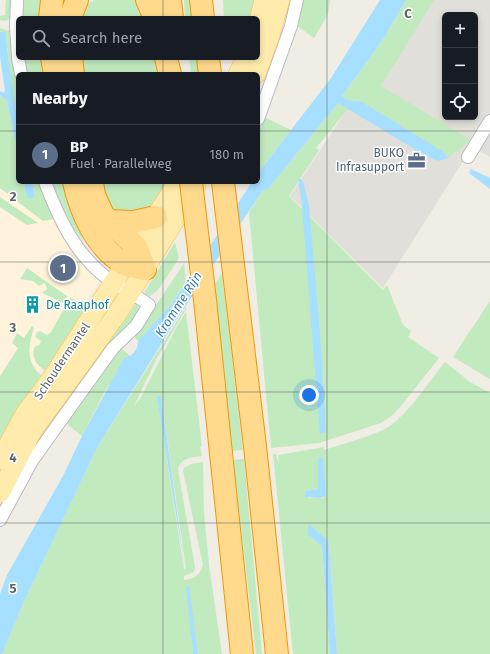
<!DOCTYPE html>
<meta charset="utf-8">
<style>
:root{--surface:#171b24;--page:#20242c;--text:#f1f3f6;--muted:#9ea1a6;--line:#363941;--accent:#f92221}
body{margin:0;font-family:"Fira Sans",sans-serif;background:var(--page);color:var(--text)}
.controls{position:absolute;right:12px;top:12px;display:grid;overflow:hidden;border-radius:6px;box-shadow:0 2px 6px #0003}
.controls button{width:36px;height:36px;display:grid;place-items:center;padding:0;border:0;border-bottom:1px solid var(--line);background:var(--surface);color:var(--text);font:20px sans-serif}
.you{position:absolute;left:309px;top:395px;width:14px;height:14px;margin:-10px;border:3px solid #fff;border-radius:50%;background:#1a73e8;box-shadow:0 0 0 6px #1a73e833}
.badge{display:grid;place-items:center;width:26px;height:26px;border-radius:50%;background:var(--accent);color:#fff;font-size:13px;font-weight:700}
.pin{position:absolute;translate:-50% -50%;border:2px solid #fff;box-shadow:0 1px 4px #0006}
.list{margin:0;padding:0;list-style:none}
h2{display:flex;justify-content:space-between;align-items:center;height:52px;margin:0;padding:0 16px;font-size:17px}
h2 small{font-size:13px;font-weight:400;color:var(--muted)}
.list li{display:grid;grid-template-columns:26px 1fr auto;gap:12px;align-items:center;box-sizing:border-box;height:60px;padding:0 16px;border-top:1px solid var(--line)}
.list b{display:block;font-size:15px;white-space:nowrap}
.list p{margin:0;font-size:13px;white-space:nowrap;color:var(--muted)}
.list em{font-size:13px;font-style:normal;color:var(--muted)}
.icon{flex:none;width:22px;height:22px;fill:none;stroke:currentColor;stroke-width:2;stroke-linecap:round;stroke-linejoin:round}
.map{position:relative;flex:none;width:490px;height:654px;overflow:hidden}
.search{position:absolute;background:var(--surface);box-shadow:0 2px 6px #0003;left:16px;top:16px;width:244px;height:44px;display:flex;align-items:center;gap:10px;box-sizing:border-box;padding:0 14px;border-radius:6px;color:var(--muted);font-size:15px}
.panel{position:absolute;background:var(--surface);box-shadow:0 2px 6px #0003;left:16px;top:72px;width:244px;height:112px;border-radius:6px}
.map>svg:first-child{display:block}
.commercial{fill:#fff4db}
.industrial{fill:#e1dfd9;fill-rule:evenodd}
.green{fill:#c2eabf;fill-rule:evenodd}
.water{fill:#a6dfff}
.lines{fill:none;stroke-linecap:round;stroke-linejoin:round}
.minor-casing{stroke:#b7bbc0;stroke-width:14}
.primary-casing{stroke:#fec04f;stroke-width:20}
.motorway-casing{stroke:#f59600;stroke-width:24}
.minor{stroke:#fff;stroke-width:12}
.primary{stroke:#ffebab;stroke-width:19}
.motorway{stroke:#ffda8d;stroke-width:22}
.motorway-bridge-casing{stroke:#f59600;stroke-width:24;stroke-linecap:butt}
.motorway-bridge{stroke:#ffda8d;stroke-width:22}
.grid{fill:none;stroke:#5c6267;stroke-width:1;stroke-opacity:0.55}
.labels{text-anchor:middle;stroke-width:3;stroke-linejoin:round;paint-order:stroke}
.service-label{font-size:12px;fill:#4e5e75;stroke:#fff;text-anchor:end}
.culture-label{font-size:12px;fill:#0d838f;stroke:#fff;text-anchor:start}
.street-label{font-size:12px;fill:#5c6267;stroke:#fff}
.water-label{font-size:13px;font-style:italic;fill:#367bb2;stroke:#fff}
.grid-label{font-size:13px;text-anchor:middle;font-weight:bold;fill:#5c6267;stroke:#fff;stroke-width:3;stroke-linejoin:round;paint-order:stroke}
</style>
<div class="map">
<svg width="490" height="654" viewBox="0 0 490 654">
<rect width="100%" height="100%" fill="#f0ede4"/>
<polygon class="commercial" points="0,188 43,221 53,219 71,252 100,280 30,386 0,427"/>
<path class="industrial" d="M419 0H490V157L472 147 383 288 290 196ZM445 15H475V117H445Z"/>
<g class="green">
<polygon points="6,0 13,0 12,17 6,21 0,20 0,16 5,15"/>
<polygon points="21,0 44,0 41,18 20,18"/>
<polygon points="94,0 137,0 150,18 81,18 88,4"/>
<polygon points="184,0 190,0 192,18 185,18"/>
<polygon points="223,0 258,0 253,18 224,18"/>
<polygon points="304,0 330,0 328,14 314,38 296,25"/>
<polygon points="406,0 434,0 381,86 469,139 464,146 448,158 442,151 362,102 348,100 342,96 384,38"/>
<polygon points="0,28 11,32 18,91 18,123 9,67 6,35 0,32"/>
<polygon points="22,58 42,58 44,74 24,74"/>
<polygon points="80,58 158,58 160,74 82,74"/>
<polygon points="189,58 197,58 199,74 191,74"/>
<polygon points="0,95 7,101 15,140 18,139 18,182 24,182 27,196 35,196 32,182 40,182 53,219 43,221 0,188"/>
<polygon points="338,103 348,109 316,148 312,146 319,150 289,196 383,290 387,285 403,325 411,331 408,337 439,358 405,401 394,414 381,423 319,443 271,448 249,212 263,190 268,189"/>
<polygon points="262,116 291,130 258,173 258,132"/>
<polygon points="50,182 63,182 69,208 83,236 107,267 69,224"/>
<polygon points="100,182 166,182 148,211 122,215 110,208"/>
<polygon points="0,197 38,223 27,225 0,207"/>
<polygon points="175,242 179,258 158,290 150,296 144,293"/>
<polygon points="184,263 186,281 171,305 138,341 132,334 156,305"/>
<polygon points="27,268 67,296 66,301 63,303 42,293 47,289 45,283 39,286 33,281 20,279"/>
<polygon points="222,273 243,450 232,451 215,284"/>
<path d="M71 298 87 306 46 371C36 365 32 359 34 347L39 345 41 341 35 337 37 332 40 331 47 335 51 332 65 307 64 305Z"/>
<polygon points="490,301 490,379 453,357"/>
<polygon points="136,304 140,310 139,314 42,437"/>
<path d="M186 307V309L157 358 134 406 140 399 177 326 186 312 202 446H200L202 456C192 457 181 458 178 469L195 567 194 572 184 576V580C194 579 200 575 203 565L183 471 184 468 191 464 203 462 204 513 209 565 222 654H198L187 586 193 654H2L25 599 98 446ZM157 395 161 396 186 569H184Z"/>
<path d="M32 326 34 328C28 346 26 363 42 376L0 446V376L18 348 12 343 17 333 24 338Z"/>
<polygon points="121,348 130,356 105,391 82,436 63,421 73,409 76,411 108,362"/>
<path d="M445 362 470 382 490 393V654H337L329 546 327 540 309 536 322 546 330 654H293L273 454H276L279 464 278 455 324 447V450C345 443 366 438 385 429 405 419 430 380 445 362ZM318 480 324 498H308L305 491 318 489Z"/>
<polygon points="244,459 262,654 256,654 233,460"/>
</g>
<g class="water">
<path d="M380 0H406L384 38 342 96 348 100 362 102 442 151 448 158 439 161 428 157 338 103 268 189 263 190 173 325 98 446 25 599 2 654H0V594L7 575 63 476 82 436 124 358C133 356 138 350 138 341L171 305 252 182H258V173L331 78Z"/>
<path d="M0 32H5L6 35C8 70 18 105 18 139L15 140 7 101 0 95V91L3 93 5 91 0 56Z"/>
<polygon points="471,169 490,178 490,189 469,173"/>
<polygon points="298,179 301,179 303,181 309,206 320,333 326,433 320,433 302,207 304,206 302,206"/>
<polygon points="24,182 32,182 35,196 33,198 27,198"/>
<polygon points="158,395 161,396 185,569 157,397"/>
<polygon points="318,457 323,458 326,496 320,498 305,497 305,491 318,489"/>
<polygon points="308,525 310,525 327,540 329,546 337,654 330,654 322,546 308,535"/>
<polygon points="186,586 189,586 198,654 193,654"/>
</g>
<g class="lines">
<defs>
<g id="minor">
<polyline points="17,0 16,27 18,56"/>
<polyline points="18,58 21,74"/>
<polyline points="258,119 291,26 297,0"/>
<polyline points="468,157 490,121"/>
<path d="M0 520 32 461 59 423 113 348 136 326 149 305C136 295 121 288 108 279 75 254 59 219 45 182"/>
</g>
<g id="primary">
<polyline points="258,25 264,0"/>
<polyline points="238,74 246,58"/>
<polyline points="256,74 270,35 280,0"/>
<polyline points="0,460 25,414 52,378 178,182"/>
<polyline points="0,493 32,431 117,314 196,186"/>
</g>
<g id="motorway">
<polyline points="147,0 155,18"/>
<polyline points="170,0 172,18"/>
<polyline points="201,0 203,18"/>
<polyline points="50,18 52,0"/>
<polyline points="70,18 77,0"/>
<polyline points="52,58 55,74"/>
<polyline points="71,58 73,74"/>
<polyline points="166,58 170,74"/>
<polyline points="208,58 210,74"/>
<path d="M74 182C81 213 96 247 124 264 130 267 139 268 145 269"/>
<polyline points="92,182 94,195 103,215 136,247 145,269"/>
<polyline points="223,182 255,446 277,654"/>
<polyline points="109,221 134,222 156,217"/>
<polyline points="205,300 242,654"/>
</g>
</defs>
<use href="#minor" class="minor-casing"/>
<use href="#primary" class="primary-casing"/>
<use href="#motorway" class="motorway-casing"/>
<use href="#minor" class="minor"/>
<use href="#primary" class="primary"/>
<use href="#motorway" class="motorway"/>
<defs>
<polyline id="motorway-bridge" points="191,182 205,300"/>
</defs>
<use href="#motorway-bridge" class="motorway-bridge-casing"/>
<use href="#motorway-bridge" class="motorway-bridge"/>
</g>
<path class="grid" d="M163 0V18M327 0V654M163 58V74M0 131H18M258 131H490M163 182V654M0 262H490M0 392H490M0 523H490"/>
<defs>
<symbol id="office-bare" viewBox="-9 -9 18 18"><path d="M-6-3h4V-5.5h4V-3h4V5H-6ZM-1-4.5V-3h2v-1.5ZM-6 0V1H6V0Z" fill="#5c6f8a" stroke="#fff" stroke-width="2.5" paint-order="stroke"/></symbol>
<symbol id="building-bare" viewBox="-9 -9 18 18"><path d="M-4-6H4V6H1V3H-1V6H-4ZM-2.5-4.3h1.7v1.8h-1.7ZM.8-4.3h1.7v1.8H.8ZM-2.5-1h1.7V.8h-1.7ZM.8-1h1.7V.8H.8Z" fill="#0f9aa8" stroke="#fff" stroke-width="2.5" paint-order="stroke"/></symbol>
</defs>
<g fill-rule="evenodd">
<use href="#office-bare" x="404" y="148" width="25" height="25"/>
<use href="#building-bare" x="20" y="292" width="25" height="25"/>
</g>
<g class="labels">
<g class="service-label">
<text x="404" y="157">BUKO<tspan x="404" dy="14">Infrasupport</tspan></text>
</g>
<g class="culture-label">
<text x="46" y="309">De Raaphof</text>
</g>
<g class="street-label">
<text transform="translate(62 361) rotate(-56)" y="4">Schoudermantel</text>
</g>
<g class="water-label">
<text transform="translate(178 304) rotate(-57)" y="5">Kromme Rijn</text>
</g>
</g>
<g class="grid-label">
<text x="408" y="18">C</text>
<text x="13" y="201">2</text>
<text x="13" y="332">3</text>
<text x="13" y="462">4</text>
<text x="13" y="593">5</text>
</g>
</svg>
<div class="controls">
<button>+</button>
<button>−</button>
<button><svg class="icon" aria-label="locate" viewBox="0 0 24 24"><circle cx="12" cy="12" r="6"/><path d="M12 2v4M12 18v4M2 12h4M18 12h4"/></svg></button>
</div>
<div class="you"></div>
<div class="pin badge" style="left:63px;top:268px;background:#5c6f8a">1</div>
<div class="search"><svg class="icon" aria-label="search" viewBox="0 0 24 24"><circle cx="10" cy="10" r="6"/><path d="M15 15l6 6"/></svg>Search here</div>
<section class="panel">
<h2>Nearby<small></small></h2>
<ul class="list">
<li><span class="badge" style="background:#5c6f8a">1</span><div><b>BP</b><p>Fuel · Parallelweg</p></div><em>180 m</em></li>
</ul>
</section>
</div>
